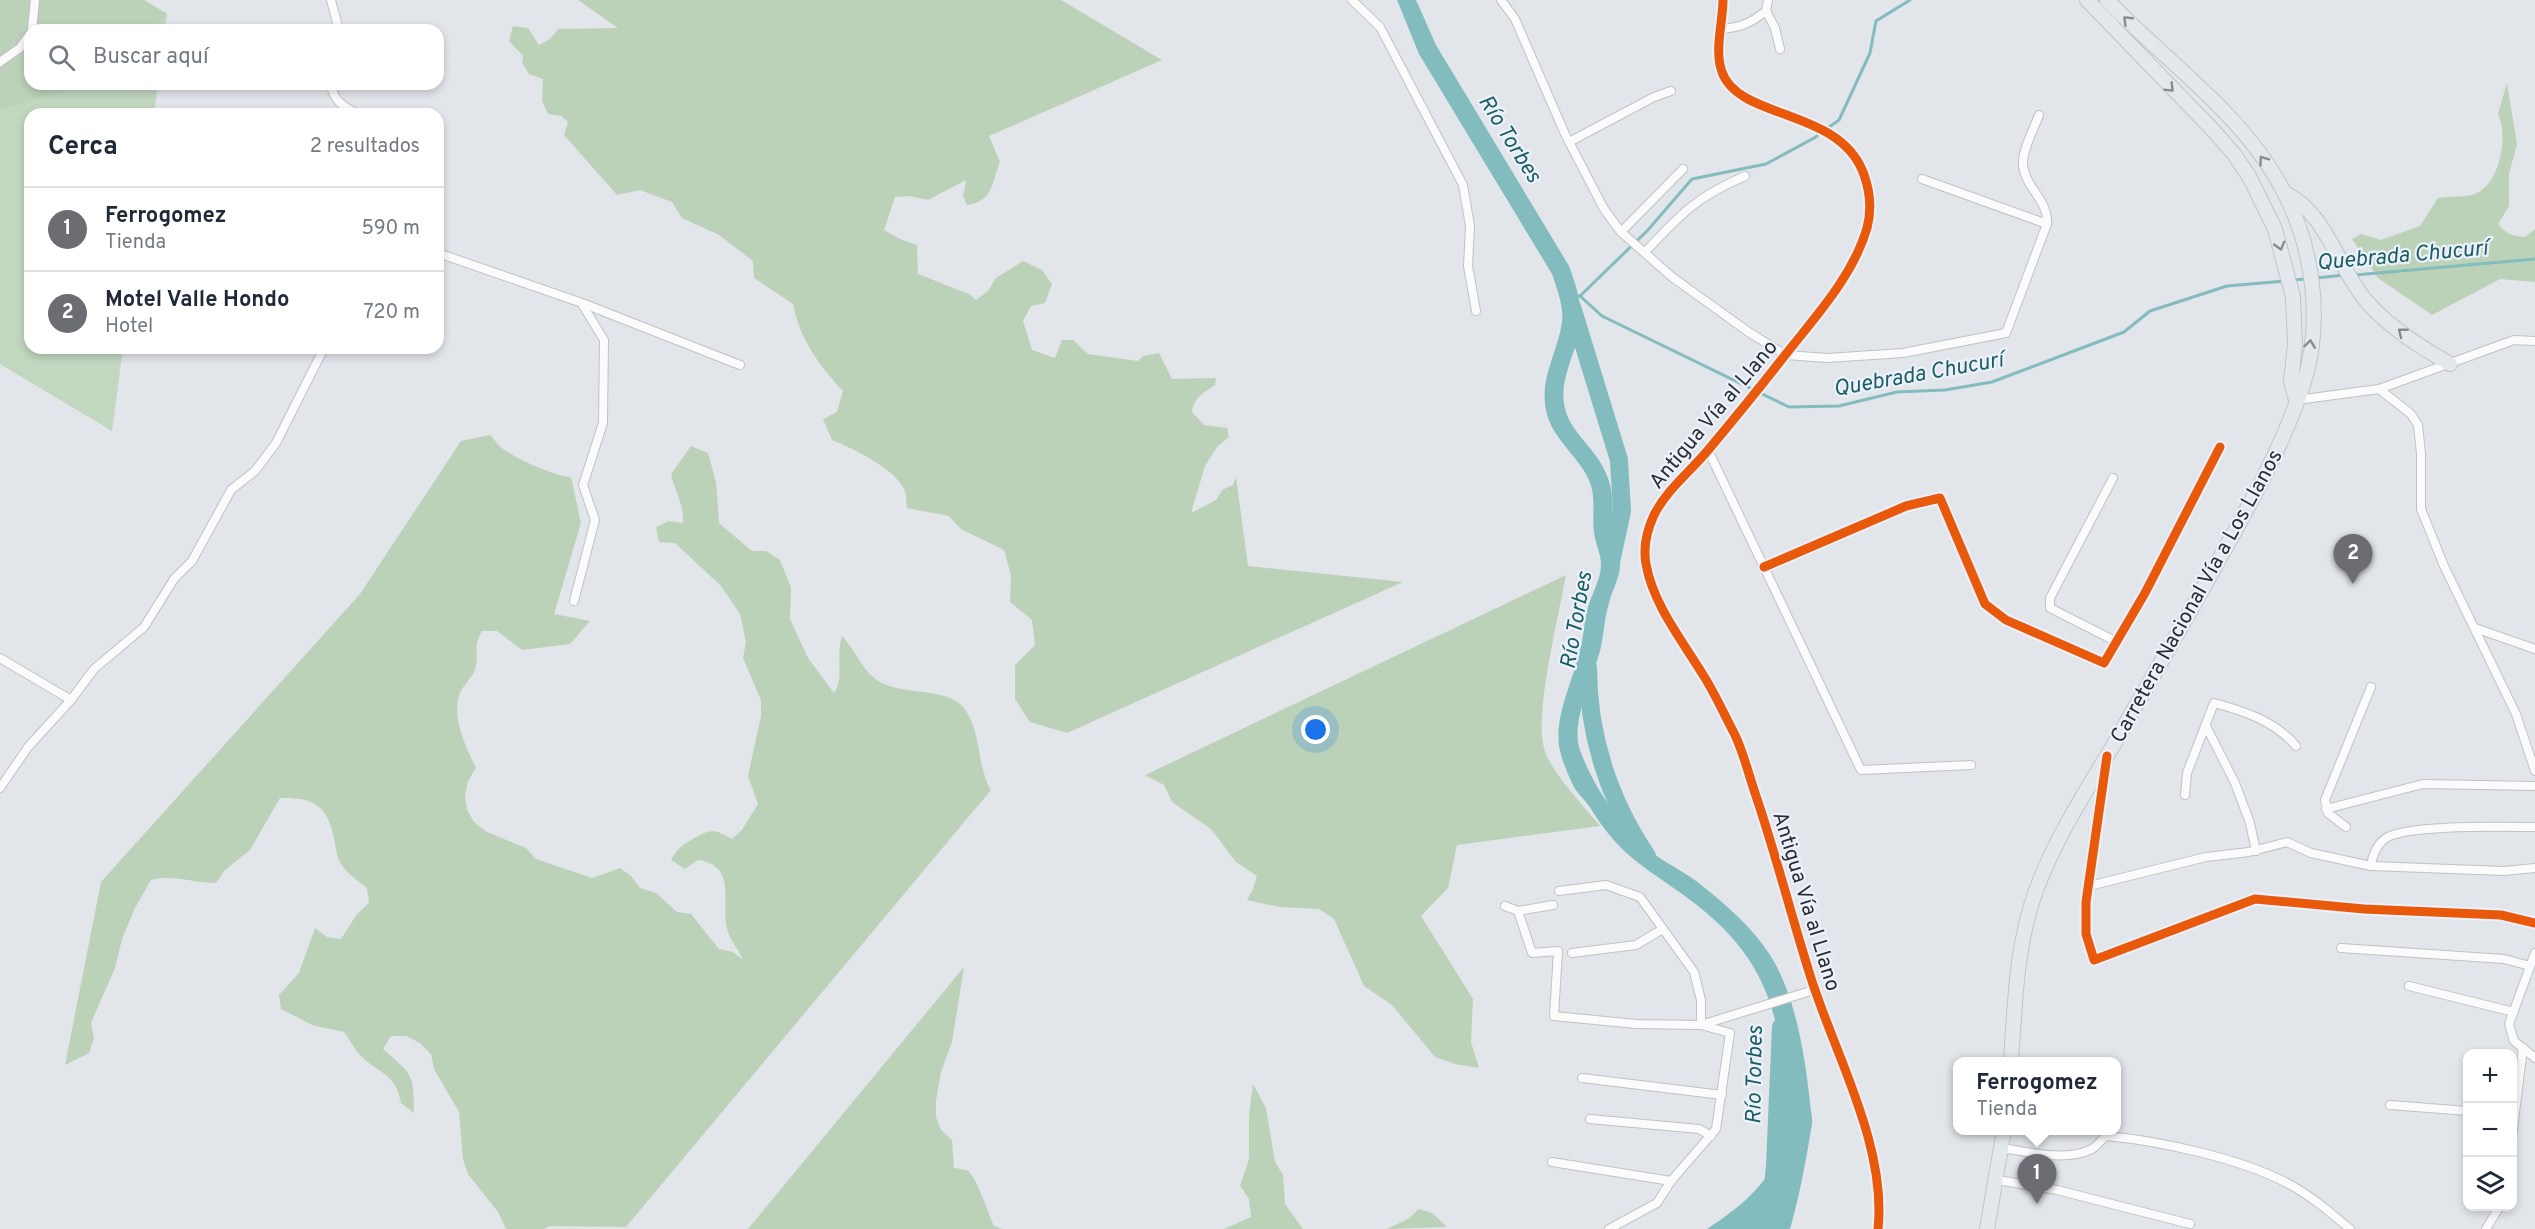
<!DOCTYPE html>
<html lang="es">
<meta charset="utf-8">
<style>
:root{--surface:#fff;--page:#f2f2f3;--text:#1f2937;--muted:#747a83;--line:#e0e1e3;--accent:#6b6d72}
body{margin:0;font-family:Overpass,sans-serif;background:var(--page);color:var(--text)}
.controls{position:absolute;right:18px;bottom:18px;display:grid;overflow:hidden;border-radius:12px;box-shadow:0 3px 9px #0003}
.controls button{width:54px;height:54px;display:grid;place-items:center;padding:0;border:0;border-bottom:2px solid var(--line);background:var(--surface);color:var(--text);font:30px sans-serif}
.you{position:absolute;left:1316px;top:730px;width:21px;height:21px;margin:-15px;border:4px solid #fff;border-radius:50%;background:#1a73e8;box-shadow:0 0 0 9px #1a73e833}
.badge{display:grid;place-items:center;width:39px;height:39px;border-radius:50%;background:var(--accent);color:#fff;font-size:20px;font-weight:700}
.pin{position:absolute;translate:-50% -50px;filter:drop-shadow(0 2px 3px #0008)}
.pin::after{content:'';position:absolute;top:32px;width:21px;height:18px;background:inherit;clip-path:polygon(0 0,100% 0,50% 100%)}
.popup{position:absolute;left:1953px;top:1057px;width:168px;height:78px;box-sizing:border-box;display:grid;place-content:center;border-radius:12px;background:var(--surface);filter:drop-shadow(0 2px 4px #0005);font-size:20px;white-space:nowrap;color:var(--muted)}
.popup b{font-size:22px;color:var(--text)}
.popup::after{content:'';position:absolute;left:50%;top:100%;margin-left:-12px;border:12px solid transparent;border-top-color:var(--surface)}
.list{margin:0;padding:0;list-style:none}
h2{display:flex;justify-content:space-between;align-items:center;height:78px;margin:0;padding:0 24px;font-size:26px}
h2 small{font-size:20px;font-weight:400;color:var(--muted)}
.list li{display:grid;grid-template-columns:39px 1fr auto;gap:18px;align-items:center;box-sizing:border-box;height:84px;padding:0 24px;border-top:2px solid var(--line)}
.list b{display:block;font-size:22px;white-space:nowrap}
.list p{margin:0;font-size:20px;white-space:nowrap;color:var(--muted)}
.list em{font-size:20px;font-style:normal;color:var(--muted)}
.icon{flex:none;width:33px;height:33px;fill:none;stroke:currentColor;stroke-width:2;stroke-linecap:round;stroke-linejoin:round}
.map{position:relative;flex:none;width:2535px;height:1229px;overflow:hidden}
.search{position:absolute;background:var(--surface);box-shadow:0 3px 9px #0003;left:24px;top:24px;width:420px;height:66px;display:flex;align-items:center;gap:15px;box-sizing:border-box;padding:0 21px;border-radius:18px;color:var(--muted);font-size:22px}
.panel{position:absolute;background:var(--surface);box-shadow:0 3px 9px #0003;left:24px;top:108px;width:420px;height:246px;border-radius:18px}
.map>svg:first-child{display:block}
.green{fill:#c2d7c0}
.forest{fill:#bbd2b9}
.water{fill:#83bcbf}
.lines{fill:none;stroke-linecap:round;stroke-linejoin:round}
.stream{stroke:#83bcbf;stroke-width:3}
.river{stroke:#83bcbf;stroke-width:18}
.street-casing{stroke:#bfc2c6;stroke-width:10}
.highway-casing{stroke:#c2c3c7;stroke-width:16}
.street{stroke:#fbfbfc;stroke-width:8}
.highway{stroke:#e3e8ed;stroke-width:14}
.cycleway-casing{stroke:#ecf1fc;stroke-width:13}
.cycleway{stroke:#e8590c;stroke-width:9}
.oneway{stroke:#878a8f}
.labels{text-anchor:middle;stroke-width:4.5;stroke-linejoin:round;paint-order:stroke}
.street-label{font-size:21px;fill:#2b2d31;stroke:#ecf1fc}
.water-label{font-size:22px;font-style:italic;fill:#1a5e60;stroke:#ecf1fc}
</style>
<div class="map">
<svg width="2535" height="1229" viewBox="0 0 2535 1229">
<rect width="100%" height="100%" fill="#e2e5ea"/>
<polygon class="green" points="0,0 144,0 167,14 165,30 30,30 30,84 158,84 154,114 30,114 30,348 123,348 112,431 0,364"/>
<g class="forest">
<polygon points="0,0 144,0 167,14 151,30 30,30 30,84 88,84 0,110"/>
<path d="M578 0H1061L1162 60 989 136 1000 162C991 185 993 201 967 205L963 196 966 180 928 200 909 196 895 197 884 230 900 239 917 245 918 274 969 294 976 300 988 291 996 278 1023 261 1042 270 1052 284 1045 303 1031 306 1023 321 1032 350 1055 358 1062 340H1073L1088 354 1138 361 1143 356 1159 353 1172 379 1216 378 1215 385C1204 393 1194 397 1192 412L1204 425 1227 428 1229 437 1217 447 1205 466 1191 513 1216 500 1222 490 1233 485 1236 477 1248 566 1403 582 1067 733 1030 722 1015 699V665L1035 645 1032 620 1010 602 1011 575 1004 550 961 529 949 516 907 508C906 503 907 494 904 489 894 468 852 448 832 440L823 419 837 412 843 391C819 365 800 340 793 304L754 278 753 261 719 235 682 218 672 202 640 190 617 195 564 135 568 122 561 116 548 114 542 101 543 79 529 74 522 63 523 56 509 41 513 26 528 28 539 45 550 39 558 29 618 28Z"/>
<path d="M2507 83 2517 144 2509 174V206L2498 224C2506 234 2513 236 2525 237L2535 229V282L2500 279 2432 315 2378 278 2352 239 2361 234 2381 240 2420 226 2438 198C2451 195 2467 199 2479 192 2501 179 2508 135 2498 114Z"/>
<path d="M490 435C495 440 499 447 506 451 519 460 556 477 571 477L581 523 554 614 590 621 570 644 522 650 497 631H482C471 650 481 655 474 672 470 680 462 686 459 696 452 719 466 747 476 768L468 781 465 795 467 810 474 822 487 832 526 848 536 859 592 878 620 868 631 876 640 888 656 893 677 912 691 914 719 949 733 952 743 960C739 950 731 941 728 932 719 903 739 866 698 860L685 869 671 860C677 849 681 846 691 840 710 829 713 828 732 839L742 830 758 804 748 776 761 716V700L743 658 746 642 740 614 721 586 675 543 659 542 656 527 669 521 683 523C684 504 675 492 671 474L691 446 708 453 716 482 719 523 752 551H766L780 560 791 588 790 619 808 658 834 693C845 677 835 659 842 636 856 651 862 671 880 682 905 696 946 687 963 707 982 730 976 765 991 790L626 1227 550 1226 544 1229H506L498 1212 468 1174 463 1159 459 1112 434 1069 431 1054 420 1043 406 1036H391L383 1049C412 1075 414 1072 414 1113L401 1103C395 1072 380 1075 361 1056 355 1050 350 1040 344 1032L312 1025 281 1009 279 995 299 973 315 928 327 937 341 939 357 914 369 903 367 888C359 881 347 874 342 865 336 857 336 848 334 838 327 804 312 797 280 798L250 850 225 870 216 883C193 883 173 874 151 880L135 908 122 939 115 968 91 1023 94 1038 89 1053 65 1065 101 882 360 594 461 441Z"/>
<path d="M1566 575C1559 615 1534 714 1544 748 1549 770 1585 807 1600 826L1457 845 1448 888 1421 916 1473 999 1471 1042 1479 1068 1455 1064 1435 1057 1392 1005 1364 986 1334 919 1319 909 1279 907 1247 900 1253 889 1257 876 1236 862 1211 829 1172 802 1164 785 1145 775Z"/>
<path d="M964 967 952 1042 941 1072 936 1101V1117L941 1130 952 1140 954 1168C958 1169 965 1169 968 1171 976 1176 989 1215 994 1226L1003 1229H748Z"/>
<polygon points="1253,1084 1266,1108 1275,1162 1283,1175 1285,1204 1303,1229 1224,1229 1251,1217 1249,1199 1240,1186 1249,1159 1249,1115"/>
<polygon points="1419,1209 1432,1213 1447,1227 1387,1229 1408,1219"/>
</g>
<path class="water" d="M1397 0H1416L1436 45 1569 266C1576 284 1582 304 1580 324 1578 350 1560 376 1564 403 1567 429 1592 445 1603 467 1615 489 1612 506 1613 530 1614 542 1620 554 1620 567 1619 579 1612 591 1609 603 1604 619 1604 635 1600 651 1593 677 1570 724 1580 750 1593 787 1623 830 1654 854 1669 865 1685 872 1700 884 1725 904 1750 925 1768 952 1795 991 1805 1056 1810 1102 1810 1109 1813 1117 1812 1124 1806 1160 1800 1194 1790 1229H1707C1764 1192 1790 1161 1785 1090 1779 996 1756 946 1678 891 1638 863 1618 852 1591 809 1586 800 1575 792 1572 783 1567 772 1561 758 1559 746 1555 714 1573 681 1580 650 1584 636 1584 621 1588 607 1592 594 1601 578 1601 565 1601 555 1597 547 1595 538 1590 514 1599 498 1586 474 1572 450 1547 433 1545 403 1542 375 1558 350 1562 322 1564 307 1557 289 1552 274L1419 54Z"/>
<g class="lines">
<g class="stream">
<polyline points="2355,275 2535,259"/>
<polyline points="2316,278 2345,275"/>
<polyline points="2292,280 2306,279"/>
<polyline points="1576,296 1580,296 1602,316 1789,407 1839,406 1897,392 1945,390 1992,382 2124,332 2150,311 2227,286 2285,281"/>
<polyline points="1580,296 1647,231 1692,179 1766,164 1814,138 1839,120 1870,53 1876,21 1910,0"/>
</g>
<g class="river">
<polyline points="1572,307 1619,460 1622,511 1611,562"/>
<path d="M1588 668C1588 735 1609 800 1647 856"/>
<polyline points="1765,1229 1772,1198 1775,1165 1781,1027"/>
</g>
<defs>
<g id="street">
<polyline points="331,0 339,30"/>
<polyline points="1352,0 1380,27 1463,185 1470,226 1468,266 1476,311"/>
<path d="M1501 0 1515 19 1565 134 1604 209 1621 232 1672 277 1750 333 1786 355 1827 358 1903 353 2006 333 2047 224C2049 200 2024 187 2023 164 2022 150 2034 129 2039 115"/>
<path d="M1723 0C1723 22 1714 50 1722 72 1739 120 1838 108 1863 172 1870 190 1872 209 1867 228 1853 276 1816 316 1786 354 1761 386 1735 418 1709 449 1691 471 1667 489 1654 515 1647 530 1643 547 1646 564 1653 605 1684 643 1705 678 1716 696 1725 716 1735 735 1744 754 1749 776 1756 796 1776 855 1791 915 1810 975 1834 1053 1887 1145 1878 1229"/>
<polyline points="1766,11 1775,28 1780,49"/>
<path d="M1720 29C1740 28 1751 23 1766 11L1768 0"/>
<polyline points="32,30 35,0"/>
<polyline points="0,62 20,48 30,34"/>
<path d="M331 84C333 101 344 107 358 114"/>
<polyline points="1569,142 1654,97 1671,91"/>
<polyline points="1922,179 2047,224"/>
<polyline points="1621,232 1683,169"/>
<path d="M1645 252C1681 214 1696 197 1745 176"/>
<polyline points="438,253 582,303 740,365"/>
<polyline points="2379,389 2411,414 2418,425 2421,454 2421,509 2444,566 2516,714 2535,771"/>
<polyline points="2297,400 2379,389 2514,340 2535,341"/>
<polyline points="1708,450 1861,770 1971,765"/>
<polyline points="2113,478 2050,598 2050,608 2117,642"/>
<polyline points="1764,567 1906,506 1940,498 1985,604 2006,620 2104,663 2145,593 2220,447"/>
<polyline points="574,601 595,520 583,485 603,423 604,340 582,304"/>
<polyline points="2475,628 2535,649"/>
<polyline points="0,658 71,700"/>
<polyline points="2206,726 2235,783 2250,823 2256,851"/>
<polyline points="2106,764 2086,902 2086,934 2094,960 2255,899 2364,909 2501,915 2535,923"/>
<polyline points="0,788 28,747 71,700 94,669 144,627 174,579 192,561 231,490 255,471 276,443 324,348"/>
<path d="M2185 795 2187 773 2214 703C2244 711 2275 721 2296 746"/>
<polyline points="2326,809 2423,784 2535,786"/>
<polyline points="2346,827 2328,813 2325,800 2371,687"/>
<path d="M2371 866C2372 856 2377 844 2386 838 2408 824 2506 827 2535 827"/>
<polyline points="2089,886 2206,857 2249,852 2287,842 2311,853 2371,866 2504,871 2535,868"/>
<polyline points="1559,891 1606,885 1640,897 1694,972 1701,1000 1701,1025 1814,990"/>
<polyline points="1505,906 1518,911 1553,905"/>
<polyline points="1518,911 1532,953 1558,951 1554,1016 1636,1024 1701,1025 1730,1033 1716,1129 1671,1181 1657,1203 1609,1229"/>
<polyline points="2341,948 2504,959 2530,966"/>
<polyline points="1572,953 1636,945 1661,930"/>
<polyline points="2535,953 2509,1024 2514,1041 2535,1058"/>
<polyline points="2409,986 2514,1012"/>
<polyline points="1582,1078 1722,1095"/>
<polyline points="2390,1105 2468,1111"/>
<polyline points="1590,1119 1699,1129 1711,1136"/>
<polyline points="2512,1137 2523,1048"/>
<path d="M2002 1148C2029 1152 2066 1162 2092 1149 2097 1146 2101 1140 2106 1136 2160 1141 2239 1158 2287 1183 2310 1195 2330 1212 2350 1229"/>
<polyline points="1552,1162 1671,1181"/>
<polyline points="1998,1180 2057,1190 2190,1224"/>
<polyline points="2486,1229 2500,1206"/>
</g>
<g id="highway">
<polyline points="2087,0 2212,129 2234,154 2250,178 2275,229 2293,297 2295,344 2291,381 2296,400"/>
<path d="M2285 193C2325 212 2337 264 2363 297 2385 325 2420 347 2450 364"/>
<path d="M2011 1062C2015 1004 2016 943 2037 888 2056 837 2086 791 2114 744 2150 681 2187 618 2222 554 2253 499 2283 445 2303 385 2323 325 2314 252 2286 196 2247 116 2167 63 2107 0"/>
<polyline points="1987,1229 2004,1130"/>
</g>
</defs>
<use href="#street" class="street-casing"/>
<use href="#highway" class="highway-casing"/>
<use href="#street" class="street"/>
<use href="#highway" class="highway"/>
<defs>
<g id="cycleway">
<path d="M1723 0C1723 22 1714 50 1722 72 1739 120 1838 108 1863 172 1870 190 1872 209 1867 228 1853 276 1816 316 1786 354 1761 386 1735 418 1709 449 1691 471 1667 489 1654 515 1647 530 1643 547 1646 564 1653 605 1684 643 1705 678 1716 696 1725 716 1735 735 1744 754 1749 776 1756 796 1776 855 1791 915 1810 975 1834 1053 1887 1145 1878 1229"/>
<polyline points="1764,567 1906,506 1940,498 1985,604 2006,620 2104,663 2145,593 2220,447"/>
<polyline points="2107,756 2086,902 2086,934 2094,960 2255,899 2364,909 2501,915 2535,923"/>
</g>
</defs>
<use href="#cycleway" class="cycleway-casing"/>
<use href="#cycleway" class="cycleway"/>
</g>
<defs><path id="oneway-chevron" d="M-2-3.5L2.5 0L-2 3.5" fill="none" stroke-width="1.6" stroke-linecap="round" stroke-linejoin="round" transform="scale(1.5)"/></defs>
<g class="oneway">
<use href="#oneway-chevron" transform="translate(2127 20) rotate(-136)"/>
<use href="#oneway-chevron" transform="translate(2170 88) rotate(45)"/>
<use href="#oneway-chevron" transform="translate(2263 160) rotate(-126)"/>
<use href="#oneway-chevron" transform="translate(2280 246) rotate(74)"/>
<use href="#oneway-chevron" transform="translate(2402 332) rotate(-142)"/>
<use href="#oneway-chevron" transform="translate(2310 344) rotate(-83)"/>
</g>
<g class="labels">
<g class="street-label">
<text transform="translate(1713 414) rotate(-50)" y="7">Antigua Vía al Llano</text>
<text transform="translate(2196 596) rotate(-61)" y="7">Carretera Nacional Vía a Los Llanos</text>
<text transform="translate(1807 901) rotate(73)" y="7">Antigua Vía al Llano</text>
</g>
<g class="water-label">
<text transform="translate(1511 138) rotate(58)" y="8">Río Torbes</text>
<text transform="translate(2402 254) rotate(-5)" y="8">Quebrada Chucurí</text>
<text transform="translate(1918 373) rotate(-10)" y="8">Quebrada Chucurí</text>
<text transform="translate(1575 620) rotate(-80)" y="8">Río Torbes</text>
<text transform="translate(1753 1075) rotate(-89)" y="8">Río Torbes</text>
</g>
</g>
</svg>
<div class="controls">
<button>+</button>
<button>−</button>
<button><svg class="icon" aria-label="layers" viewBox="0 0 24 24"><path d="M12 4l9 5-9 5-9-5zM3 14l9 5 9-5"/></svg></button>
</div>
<div class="you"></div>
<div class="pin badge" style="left:2037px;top:1204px">1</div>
<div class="popup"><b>Ferrogomez</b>Tienda</div>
<div class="pin badge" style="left:2353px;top:584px">2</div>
<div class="search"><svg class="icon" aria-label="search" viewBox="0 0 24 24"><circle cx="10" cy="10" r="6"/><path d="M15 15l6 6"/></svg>Buscar aquí</div>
<section class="panel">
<h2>Cerca<small>2 resultados</small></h2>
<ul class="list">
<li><span class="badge">1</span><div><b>Ferrogomez</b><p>Tienda</p></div><em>590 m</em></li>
<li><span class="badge">2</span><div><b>Motel Valle Hondo</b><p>Hotel</p></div><em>720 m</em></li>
</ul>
</section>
</div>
